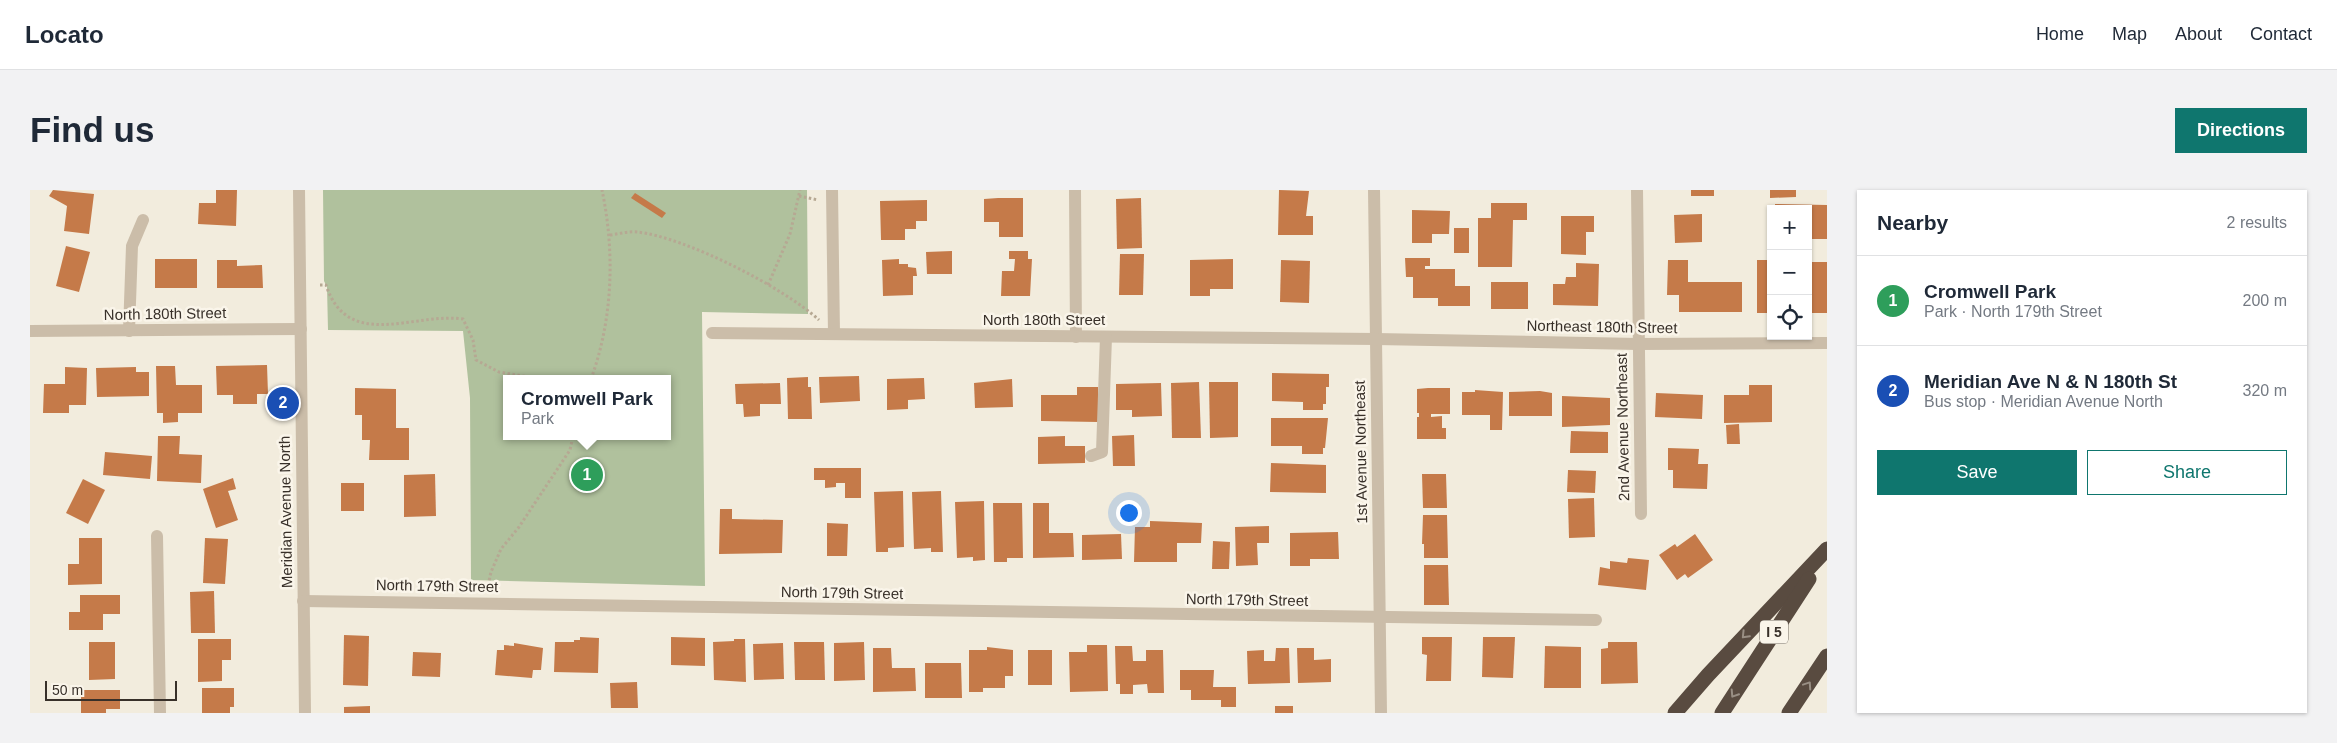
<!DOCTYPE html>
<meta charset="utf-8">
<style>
:root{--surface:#fff;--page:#f2f2f3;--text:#1f2937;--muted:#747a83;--line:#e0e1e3;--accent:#0f766e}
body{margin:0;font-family:Arial,sans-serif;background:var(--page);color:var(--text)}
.controls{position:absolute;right:15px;top:15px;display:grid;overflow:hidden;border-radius:0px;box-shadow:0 1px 4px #0004}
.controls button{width:45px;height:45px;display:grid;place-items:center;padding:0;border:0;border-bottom:1px solid var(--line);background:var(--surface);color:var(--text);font:25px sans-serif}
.scale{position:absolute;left:15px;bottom:12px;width:132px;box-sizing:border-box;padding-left:5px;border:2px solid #383029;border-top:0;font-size:14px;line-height:18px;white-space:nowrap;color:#383029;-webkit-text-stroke:4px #faf5ea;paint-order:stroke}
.you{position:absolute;left:1098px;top:322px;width:18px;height:18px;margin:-12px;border:4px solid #fff;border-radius:50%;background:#1a73e8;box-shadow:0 0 0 8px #1a73e833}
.badge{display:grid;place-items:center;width:32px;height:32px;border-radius:50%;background:var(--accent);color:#fff;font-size:16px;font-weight:700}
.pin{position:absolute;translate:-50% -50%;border:2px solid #fff;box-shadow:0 1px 5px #0006}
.popup{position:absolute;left:473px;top:185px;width:168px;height:65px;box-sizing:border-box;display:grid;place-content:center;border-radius:0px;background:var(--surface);filter:drop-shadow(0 1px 4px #0005);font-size:16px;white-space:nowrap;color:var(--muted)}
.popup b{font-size:19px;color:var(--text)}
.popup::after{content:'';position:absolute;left:50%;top:100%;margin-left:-10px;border:10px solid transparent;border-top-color:var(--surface)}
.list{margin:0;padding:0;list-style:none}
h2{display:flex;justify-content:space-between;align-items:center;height:65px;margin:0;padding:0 20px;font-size:21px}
h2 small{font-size:16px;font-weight:400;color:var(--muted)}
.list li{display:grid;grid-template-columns:32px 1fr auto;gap:15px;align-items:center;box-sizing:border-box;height:90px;padding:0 20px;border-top:1px solid var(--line)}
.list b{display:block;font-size:19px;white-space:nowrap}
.list p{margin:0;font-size:16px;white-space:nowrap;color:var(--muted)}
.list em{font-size:16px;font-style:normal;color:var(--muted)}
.actions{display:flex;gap:10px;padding:15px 20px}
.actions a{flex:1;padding:11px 0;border:1px solid var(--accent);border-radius:0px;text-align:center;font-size:18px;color:var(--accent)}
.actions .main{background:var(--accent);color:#fff}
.icon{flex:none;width:28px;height:28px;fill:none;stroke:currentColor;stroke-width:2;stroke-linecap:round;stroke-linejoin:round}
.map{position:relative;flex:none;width:1797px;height:523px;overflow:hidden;border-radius:0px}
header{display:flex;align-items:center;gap:30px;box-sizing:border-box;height:70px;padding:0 25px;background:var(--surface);border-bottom:1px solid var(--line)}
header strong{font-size:24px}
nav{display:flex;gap:28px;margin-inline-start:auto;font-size:18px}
.intro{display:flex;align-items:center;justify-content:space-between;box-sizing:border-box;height:120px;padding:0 30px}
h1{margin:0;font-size:35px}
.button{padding:12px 22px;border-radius:0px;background:var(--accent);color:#fff;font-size:18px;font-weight:700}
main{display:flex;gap:30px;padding:0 30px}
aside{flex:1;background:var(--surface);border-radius:0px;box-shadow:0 1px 4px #0004}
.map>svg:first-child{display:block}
.green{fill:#b0c19d;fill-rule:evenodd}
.building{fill:#c57a49}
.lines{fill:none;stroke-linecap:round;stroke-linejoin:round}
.path{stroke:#b6a893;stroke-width:3;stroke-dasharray:2.5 2.5;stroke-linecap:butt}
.minor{stroke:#cbbda9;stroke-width:12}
.highway{stroke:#594b40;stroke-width:15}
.oneway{stroke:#998f84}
.labels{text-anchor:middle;stroke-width:5;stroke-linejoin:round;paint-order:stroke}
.shield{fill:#faf5ea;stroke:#726b63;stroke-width:1}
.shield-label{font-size:14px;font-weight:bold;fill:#383029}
.street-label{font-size:15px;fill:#383029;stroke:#faf5ea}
</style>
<header>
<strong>Locato</strong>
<nav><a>Home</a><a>Map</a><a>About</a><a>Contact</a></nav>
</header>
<div class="intro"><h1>Find us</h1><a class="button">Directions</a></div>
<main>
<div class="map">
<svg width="1797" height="523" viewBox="0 0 1797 523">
<rect width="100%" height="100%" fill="#f2ecdd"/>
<path class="green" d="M293 0H777L778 124 672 122 675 396 441 390 440 208 433 141 298 140 297 97 294 91ZM477 189H637V246H477Z"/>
<g class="building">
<polygon points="23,0 64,4 59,44 34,41 37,16 19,6"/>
<polygon points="186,0 207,0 206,36 168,34 169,13 186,13"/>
<polygon points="1249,0 1279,1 1276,26 1283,26 1283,45 1248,45"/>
<rect x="1661" y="0" width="23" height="6"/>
<polygon points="1740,0 1766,0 1766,7 1740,8"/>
<polygon points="605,3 636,23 632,28 601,8"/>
<polygon points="968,8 993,8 993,47 969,47 969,32 954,32 954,9"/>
<polygon points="1111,8 1112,58 1087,59 1086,9"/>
<polygon points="897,10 897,31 886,31 886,39 875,39 875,50 851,50 850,11"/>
<polygon points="1461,13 1497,13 1497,30 1483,30 1482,77 1448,77 1448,28 1461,28"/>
<polygon points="1745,14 1797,15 1797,49 1778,49 1778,19 1745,19"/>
<polygon points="1382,20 1420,21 1419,44 1402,44 1402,53 1382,53"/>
<polygon points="1672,24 1672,52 1645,53 1644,25"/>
<polygon points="1531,26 1564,26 1564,42 1556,42 1556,65 1531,64"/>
<rect x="1424" y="38" width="15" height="25"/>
<polygon points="36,56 60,62 49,102 26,96"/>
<polygon points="922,61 922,84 897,84 896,62"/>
<polygon points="979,61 998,61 998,69 1002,69 1000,106 971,106 972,81 984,81 985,69 979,69"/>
<polygon points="1090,64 1114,64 1113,105 1089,105"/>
<polygon points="1375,68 1400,68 1400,76 1395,76 1395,79 1425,79 1425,96 1440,96 1440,116 1408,116 1408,108 1383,108 1383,87 1376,87"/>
<rect x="125" y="69" width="42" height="29"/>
<polygon points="869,69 869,74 878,74 878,77 886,78 887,86 883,86 883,105 853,106 852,70"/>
<polygon points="1203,69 1203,99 1180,99 1180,106 1160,106 1160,70"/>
<polygon points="187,70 207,70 207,76 232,75 233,98 187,98"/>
<polygon points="1251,70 1280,71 1279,113 1250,112"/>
<polygon points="1638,70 1658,70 1658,92 1712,92 1712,122 1649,122 1649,105 1637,105"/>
<rect x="1727" y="70" width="14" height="53"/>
<rect x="1778" y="72" width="19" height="51"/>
<polygon points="1546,73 1569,74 1568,116 1523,115 1523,94 1535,94 1536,87 1546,87"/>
<rect x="1461" y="92" width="37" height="27"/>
<polygon points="237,175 238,204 227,204 227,214 203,214 203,205 187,205 186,176"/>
<polygon points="126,176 145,176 146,195 172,195 172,223 148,223 148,232 133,233 133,223 127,223"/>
<polygon points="35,177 57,178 56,215 39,215 39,223 13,223 14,194 35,194"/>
<polygon points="106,177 106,182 119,182 119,206 67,207 66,178"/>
<polygon points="1242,183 1299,184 1299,197 1296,197 1296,214 1293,214 1293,220 1273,220 1273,212 1242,211"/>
<polygon points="829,186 830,211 790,213 789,187"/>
<polygon points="778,187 778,197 781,197 782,229 758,229 757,188"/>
<polygon points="894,188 895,209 878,210 878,219 857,220 857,189"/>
<polygon points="982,189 983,217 945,218 944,193"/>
<polygon points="1169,192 1171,248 1142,248 1141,193"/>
<polygon points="1179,192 1208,192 1208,247 1180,248"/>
<polygon points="750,193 751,214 730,214 730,226 714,227 713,214 706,214 705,194"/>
<polygon points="1131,193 1132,226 1102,227 1102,220 1086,220 1086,194"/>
<polygon points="1719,195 1742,195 1742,232 1694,233 1694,205 1719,205"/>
<polygon points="1047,197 1068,197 1068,232 1011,231 1011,205 1047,205"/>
<polygon points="325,198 366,199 366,238 379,238 379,270 339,270 340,250 332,250 332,225 325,225"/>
<polygon points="1398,198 1420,198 1420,224 1401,224 1401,227 1412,226 1412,238 1416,238 1416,249 1387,249 1387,227 1389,227 1389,223 1387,223 1387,199"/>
<polygon points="1445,200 1473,202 1472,240 1460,240 1460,225 1432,225 1432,202 1445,202"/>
<polygon points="1510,201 1522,203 1522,226 1479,226 1479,202"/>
<polygon points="1626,203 1673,205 1672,229 1625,227"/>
<polygon points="1532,206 1580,208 1580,235 1532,237"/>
<polygon points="1241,228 1298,228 1295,258 1293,258 1293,264 1272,264 1272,256 1241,256"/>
<polygon points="1709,234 1710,254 1697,254 1696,235"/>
<polygon points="1541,241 1578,242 1578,263 1540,263"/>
<polygon points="1104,245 1105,276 1083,276 1082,246"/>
<polygon points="128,246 150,246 149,264 172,265 171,293 127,291"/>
<polygon points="1035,246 1035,256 1055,256 1055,273 1008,274 1008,247"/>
<polygon points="1638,258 1669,259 1668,274 1678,274 1677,299 1643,298 1643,280 1638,280"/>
<polygon points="75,262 122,266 120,289 73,285"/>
<polygon points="1241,273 1296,275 1296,303 1240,302"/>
<polygon points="784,278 831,278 831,308 815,308 815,293 806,293 806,297 795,298 795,290 784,290"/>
<polygon points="1538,280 1566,281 1565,303 1537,302"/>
<polygon points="405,284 406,326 374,327 374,285"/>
<polygon points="1392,284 1416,284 1417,318 1393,318"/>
<polygon points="203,288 206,299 198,301 208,330 186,338 173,299"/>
<polygon points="53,289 75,300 58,334 36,323"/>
<rect x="311" y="293" width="23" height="28"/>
<polygon points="873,301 874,357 858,358 858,362 846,362 844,302"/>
<polygon points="911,301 913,362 901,362 901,358 884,359 882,302"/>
<polygon points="1564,308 1565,347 1539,348 1538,309"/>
<polygon points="954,311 955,370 943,371 943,367 927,368 925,312"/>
<polygon points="963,313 992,313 993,368 977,368 977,372 964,372"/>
<polygon points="1003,313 1019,313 1019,343 1043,343 1044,367 1003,368"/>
<polygon points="690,319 702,319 702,329 753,330 752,363 689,364"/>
<polygon points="1393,325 1417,325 1418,368 1394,368 1394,354 1392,354"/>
<polygon points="1120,331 1172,333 1171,353 1147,353 1147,372 1104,372 1105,337 1120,337"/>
<polygon points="797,333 818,334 817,366 797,366"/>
<polygon points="1239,336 1239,353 1227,353 1228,375 1206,376 1205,337"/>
<polygon points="1308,342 1309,369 1280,369 1280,376 1260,376 1260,343"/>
<polygon points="1091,344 1092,369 1052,370 1052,345"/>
<polygon points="1665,344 1683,370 1658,388 1655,384 1647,390 1629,365 1645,354 1647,357"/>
<polygon points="49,348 72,348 72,394 38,395 38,374 49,374"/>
<polygon points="175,348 198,349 195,394 173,393"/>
<polygon points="1183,351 1200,352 1199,379 1182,379"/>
<polygon points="1598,368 1619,370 1616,400 1568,395 1570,377 1580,379 1580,371 1597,373"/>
<polygon points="1394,375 1418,375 1419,415 1394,415"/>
<polygon points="184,401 185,443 161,443 160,402"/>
<polygon points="50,405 90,405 90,424 73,424 73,440 39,440 39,422 50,422"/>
<polygon points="314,445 339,446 338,496 313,495"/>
<polygon points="550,447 569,448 568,483 524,482 525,452 544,452 544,450 550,450"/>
<polygon points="641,447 675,448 675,476 641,475"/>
<polygon points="1392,447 1422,447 1421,491 1396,491 1397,465 1392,464"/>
<polygon points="1453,447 1485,447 1483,488 1452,487"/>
<polygon points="168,449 201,449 201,470 192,470 192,491 168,492"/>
<polygon points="704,449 715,449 716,492 684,490 683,452 704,451"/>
<polygon points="59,452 85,452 85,489 59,490"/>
<polygon points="764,452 794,452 795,490 765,490"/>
<polygon points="834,452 835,490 804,491 804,453"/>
<polygon points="1578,452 1607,452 1608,493 1571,494 1571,459 1578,458"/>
<polygon points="484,453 513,458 511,480 503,480 502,488 465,485 467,460 474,460 474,455 484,456"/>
<polygon points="753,453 754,489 724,490 723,454"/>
<polygon points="1057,455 1077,455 1078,501 1040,502 1039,462 1057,462"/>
<polygon points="1085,456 1102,456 1103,471 1116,471 1116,460 1133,460 1134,503 1118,503 1117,494 1103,495 1103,504 1090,504 1090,494 1086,494"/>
<polygon points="1515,456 1551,457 1551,498 1514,498"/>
<polygon points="957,457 983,460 983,486 975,486 975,498 953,498 953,502 939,502 939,460 957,460"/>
<polygon points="843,458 861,458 862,478 885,478 886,501 843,502"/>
<polygon points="1246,458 1259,458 1260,493 1218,494 1217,461 1234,460 1234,471 1245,471"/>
<polygon points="1267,458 1284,458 1284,470 1301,469 1301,492 1268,493"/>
<rect x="998" y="460" width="24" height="35"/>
<polygon points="383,462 411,463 410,487 382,486"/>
<polygon points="895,473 931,473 932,508 895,508"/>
<polygon points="1150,480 1184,480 1183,497 1206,497 1206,517 1191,517 1191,510 1161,510 1161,500 1150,500"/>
<polygon points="607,492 608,518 581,518 580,493"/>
<polygon points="172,498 204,498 204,517 200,517 200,523 172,523"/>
<polygon points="51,500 90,500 90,519 76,519 76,523 51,523"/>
<polygon points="340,516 340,523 314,523 314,517"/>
<rect x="1245" y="516" width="18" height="7"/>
</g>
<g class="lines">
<g class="path">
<polyline points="769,6 788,10"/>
<path d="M580 45C589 44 598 41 607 42 655 47 753 97 789 130"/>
<path d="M290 95H296C318 162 384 122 433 129L443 150 446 170 469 182 511 189"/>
<polyline points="738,95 760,44 770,0"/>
<path d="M561 189C583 129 585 62 572 0"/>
<polyline points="457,400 461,382 471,359 489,337 540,260 543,246"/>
</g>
<g class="minor">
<polyline points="269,0 275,523"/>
<polyline points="802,0 804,144"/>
<polyline points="1045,0 1046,147"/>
<polyline points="1344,0 1351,523"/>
<polyline points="1607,0 1611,324"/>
<polyline points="0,141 271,139"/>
<polyline points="99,141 102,56 113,30"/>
<polyline points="682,143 1346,149 1608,154 1797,153"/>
<polyline points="1061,266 1072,262 1076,147"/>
<polyline points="127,346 130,523"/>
<polyline points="273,411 1566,430"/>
</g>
<g class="highway">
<polyline points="1645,523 1678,485 1797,359"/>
<polyline points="1692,523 1779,389"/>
<polyline points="1759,523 1797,466"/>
</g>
</g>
<defs><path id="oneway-chevron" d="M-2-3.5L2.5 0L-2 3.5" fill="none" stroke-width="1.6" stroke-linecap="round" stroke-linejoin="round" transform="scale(1.25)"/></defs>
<g class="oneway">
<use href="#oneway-chevron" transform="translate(1715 445) rotate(134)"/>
<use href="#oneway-chevron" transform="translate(1778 495) rotate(-56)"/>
<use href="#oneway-chevron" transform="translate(1704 504) rotate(123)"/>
</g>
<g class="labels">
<rect class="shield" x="1730" y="430.5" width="28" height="23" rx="4"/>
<g class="shield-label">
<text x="1744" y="447">I 5</text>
</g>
<g class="street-label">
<text transform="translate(135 124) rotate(-1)" y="5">North 180th Street</text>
<text x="1014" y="135">North 180th Street</text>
<text transform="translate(1572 137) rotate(1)" y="5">Northeast 180th Street</text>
<text transform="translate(1593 237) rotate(-91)" y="5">2nd Avenue Northeast</text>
<text transform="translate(1331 262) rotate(-91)" y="5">1st Avenue Northeast</text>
<text transform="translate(256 322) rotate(-91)" y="5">Meridian Avenue North</text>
<text transform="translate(407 396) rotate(1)" y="5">North 179th Street</text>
<text transform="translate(812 403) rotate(1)" y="5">North 179th Street</text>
<text transform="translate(1217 410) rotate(1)" y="5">North 179th Street</text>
</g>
</g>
</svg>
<div class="controls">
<button>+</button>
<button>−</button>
<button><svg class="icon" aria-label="locate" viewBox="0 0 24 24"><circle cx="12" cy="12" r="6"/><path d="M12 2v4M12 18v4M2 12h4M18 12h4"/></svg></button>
</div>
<div class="scale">50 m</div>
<div class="you"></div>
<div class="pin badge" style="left:557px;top:285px;background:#2e9e5b">1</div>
<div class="popup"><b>Cromwell Park</b>Park</div>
<div class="pin badge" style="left:253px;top:213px;background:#1a4fb4">2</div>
</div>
<aside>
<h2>Nearby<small>2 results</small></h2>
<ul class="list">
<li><span class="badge" style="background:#2e9e5b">1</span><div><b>Cromwell Park</b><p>Park · North 179th Street</p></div><em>200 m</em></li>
<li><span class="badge" style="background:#1a4fb4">2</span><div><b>Meridian Ave N &amp; N 180th St</b><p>Bus stop · Meridian Avenue North</p></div><em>320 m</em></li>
</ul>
<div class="actions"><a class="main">Save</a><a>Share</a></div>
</aside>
</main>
